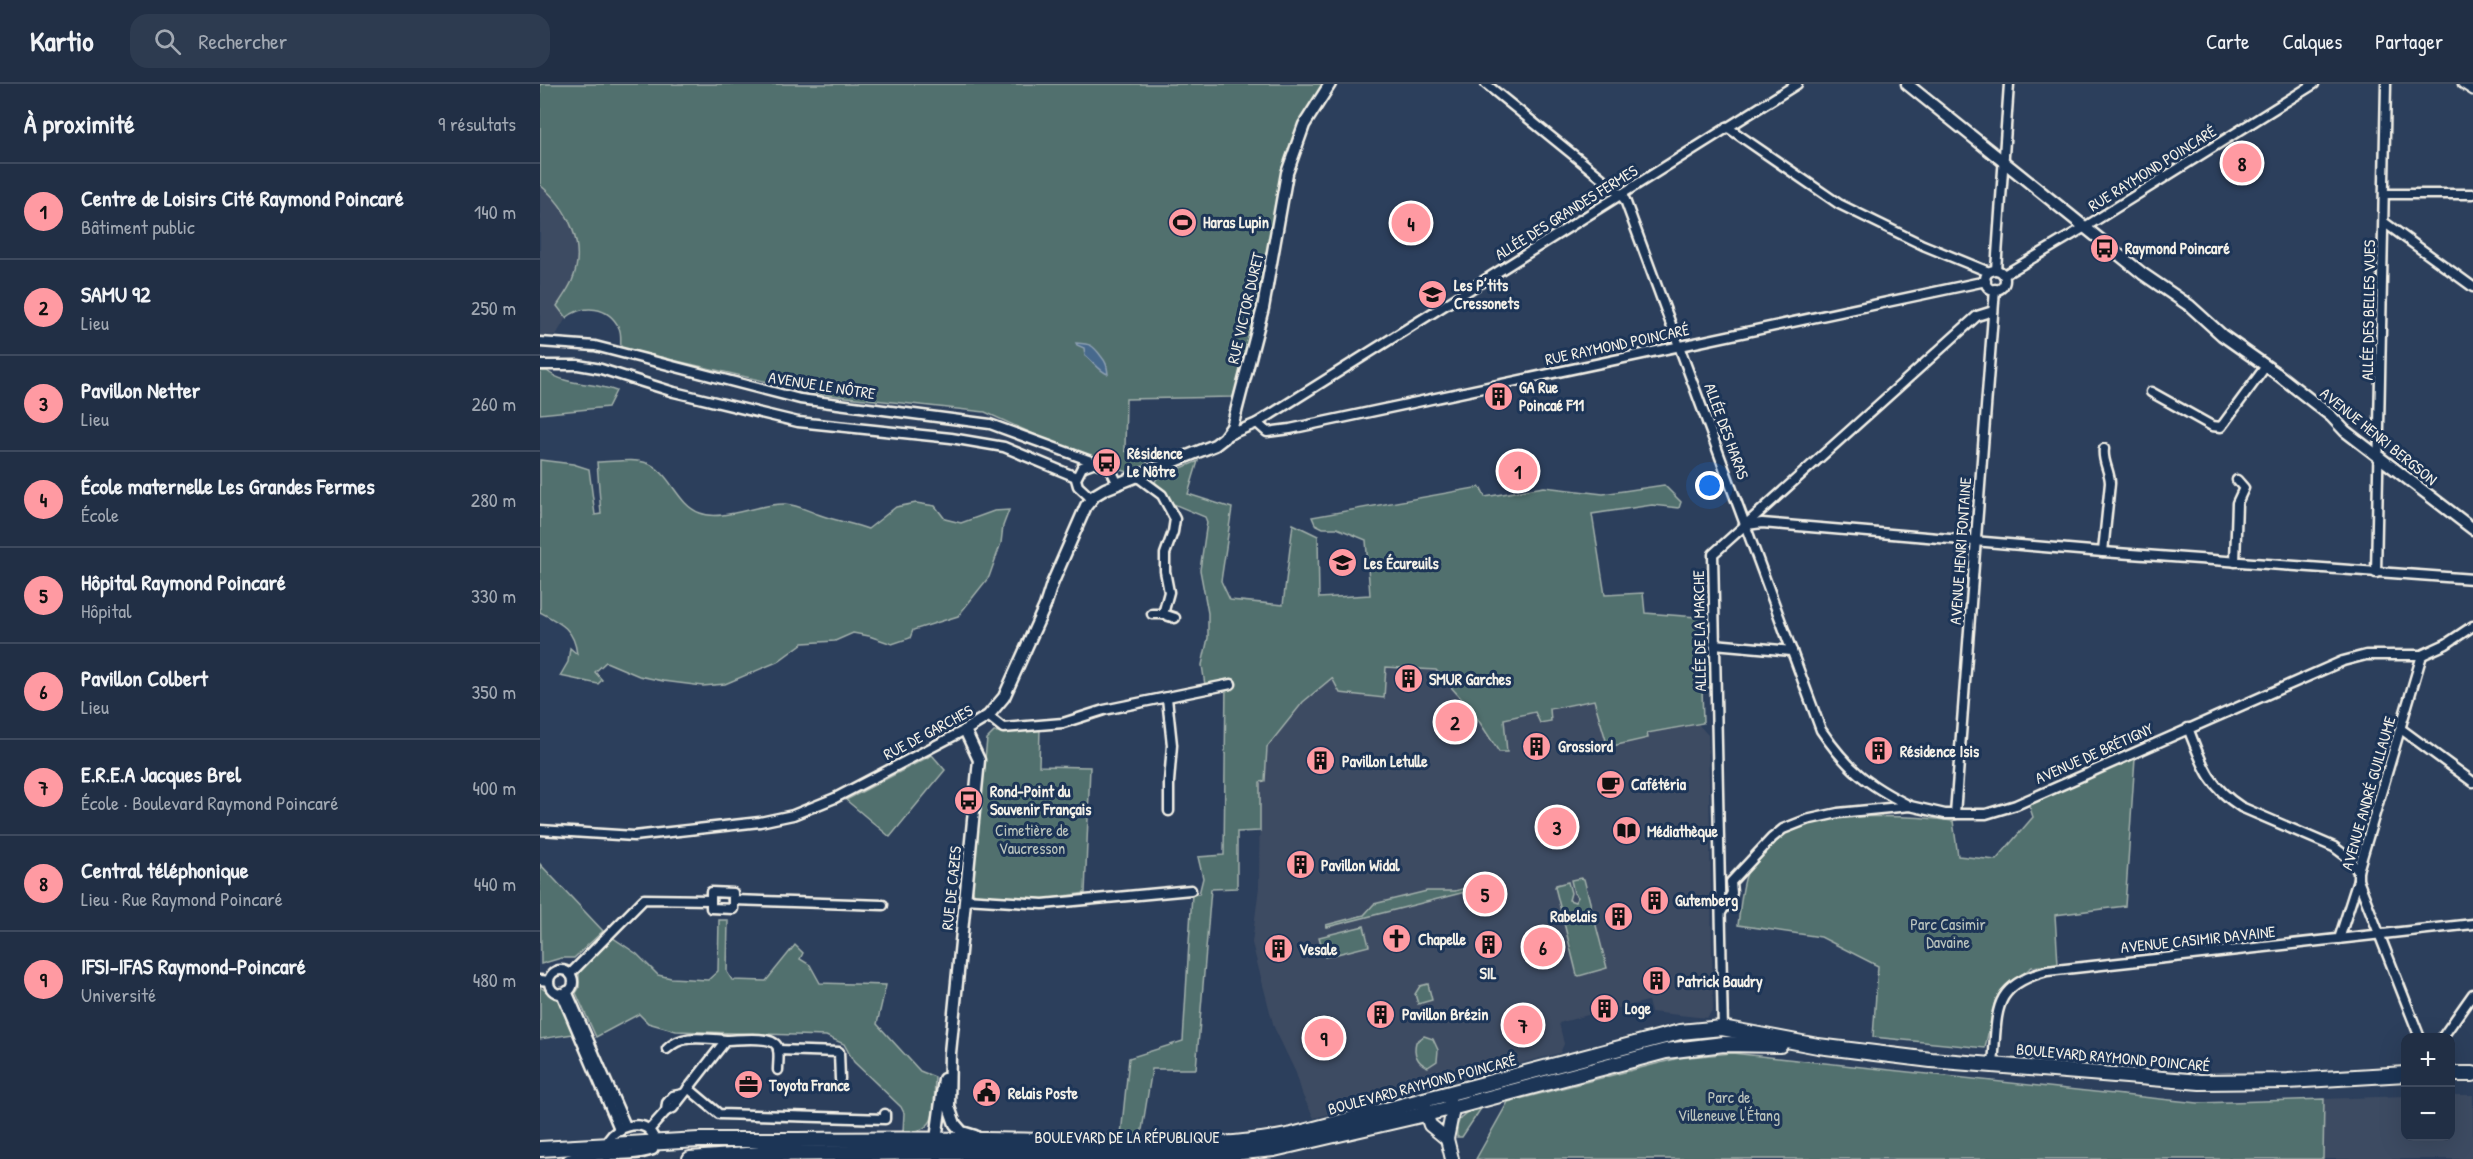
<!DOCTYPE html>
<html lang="fr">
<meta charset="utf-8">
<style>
:root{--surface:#212f45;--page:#2d3b50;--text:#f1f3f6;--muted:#a2a9b3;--line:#3e4a5e;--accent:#ff9aa2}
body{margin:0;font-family:"Patrick Hand",sans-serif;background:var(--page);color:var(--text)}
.controls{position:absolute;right:18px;bottom:18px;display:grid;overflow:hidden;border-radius:12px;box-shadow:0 6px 24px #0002}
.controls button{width:54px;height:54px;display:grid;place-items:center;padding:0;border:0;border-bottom:2px solid var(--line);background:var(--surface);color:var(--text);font:30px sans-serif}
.you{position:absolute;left:1170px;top:402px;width:21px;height:21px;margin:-15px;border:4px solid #fff;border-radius:50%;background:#1a73e8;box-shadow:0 0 0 9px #1a73e833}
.badge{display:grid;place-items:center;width:39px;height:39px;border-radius:50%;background:var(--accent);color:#111;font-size:20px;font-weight:700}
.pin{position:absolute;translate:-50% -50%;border:3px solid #fff;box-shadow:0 2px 6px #0006}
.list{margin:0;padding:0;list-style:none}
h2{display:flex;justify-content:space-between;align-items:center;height:78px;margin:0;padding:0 24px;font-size:26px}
h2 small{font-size:20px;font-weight:400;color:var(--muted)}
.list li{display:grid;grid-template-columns:39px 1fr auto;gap:18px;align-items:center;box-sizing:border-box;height:96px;padding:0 24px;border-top:2px solid var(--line)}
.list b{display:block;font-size:22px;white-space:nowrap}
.list p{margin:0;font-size:20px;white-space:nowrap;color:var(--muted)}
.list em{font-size:20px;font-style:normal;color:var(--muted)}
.icon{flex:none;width:33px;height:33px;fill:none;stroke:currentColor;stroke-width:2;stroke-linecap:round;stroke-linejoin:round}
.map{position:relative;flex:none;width:1933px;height:1075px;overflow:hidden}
header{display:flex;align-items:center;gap:36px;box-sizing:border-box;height:84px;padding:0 30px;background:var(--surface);border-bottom:2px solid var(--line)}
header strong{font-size:28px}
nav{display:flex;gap:33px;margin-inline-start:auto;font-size:21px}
.search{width:420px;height:54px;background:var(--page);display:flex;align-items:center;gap:15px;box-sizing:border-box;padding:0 21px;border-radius:18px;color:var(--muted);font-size:22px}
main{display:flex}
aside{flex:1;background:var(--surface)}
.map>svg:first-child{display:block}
.built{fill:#3e4b62}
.green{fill:#516f6e;stroke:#a2b0ab;stroke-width:1.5}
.water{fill:#47698d;stroke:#8c9fb1;stroke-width:1.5}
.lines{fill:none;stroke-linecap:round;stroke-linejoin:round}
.pedestrian-casing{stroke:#f4f1e8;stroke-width:11}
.minor-casing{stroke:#f4f1e8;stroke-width:13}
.tertiary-casing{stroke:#f4f1e8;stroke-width:15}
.secondary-casing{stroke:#f4f1e8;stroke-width:16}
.primary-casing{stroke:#f4f1e8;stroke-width:18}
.pedestrian{stroke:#1d3557;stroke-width:7}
.minor{stroke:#1d3557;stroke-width:8}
.tertiary{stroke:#1d3557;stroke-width:10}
.secondary{stroke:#1d3557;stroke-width:12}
.primary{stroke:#1d3557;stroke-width:14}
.labels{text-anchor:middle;stroke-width:6;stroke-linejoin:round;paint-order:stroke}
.street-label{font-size:16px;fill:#f4f1e8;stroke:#1d3557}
.poi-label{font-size:16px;font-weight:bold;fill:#f4f1e8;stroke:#1d3557;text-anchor:start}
.park-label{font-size:16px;fill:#bbc4bd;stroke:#1d3557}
</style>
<header>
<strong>Kartio</strong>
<div class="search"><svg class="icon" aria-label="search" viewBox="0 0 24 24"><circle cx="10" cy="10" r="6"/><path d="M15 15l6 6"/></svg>Rechercher</div>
<nav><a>Carte</a><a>Calques</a><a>Partager</a></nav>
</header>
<main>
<aside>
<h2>À proximité<small>9 résultats</small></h2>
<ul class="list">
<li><span class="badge">1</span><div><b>Centre de Loisirs Cité Raymond Poincaré</b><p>Bâtiment public</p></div><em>140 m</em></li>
<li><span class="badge">2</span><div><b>SAMU 92</b><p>Lieu</p></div><em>250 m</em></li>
<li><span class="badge">3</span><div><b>Pavillon Netter</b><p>Lieu</p></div><em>260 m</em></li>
<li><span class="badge">4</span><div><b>École maternelle Les Grandes Fermes</b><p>École</p></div><em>280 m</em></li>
<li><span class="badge">5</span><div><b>Hôpital Raymond Poincaré</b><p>Hôpital</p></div><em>330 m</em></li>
<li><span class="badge">6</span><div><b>Pavillon Colbert</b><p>Lieu</p></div><em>350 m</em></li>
<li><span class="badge">7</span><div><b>E.R.E.A Jacques Brel</b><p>École · Boulevard Raymond Poincaré</p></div><em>400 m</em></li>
<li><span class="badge">8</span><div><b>Central téléphonique</b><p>Lieu · Rue Raymond Poincaré</p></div><em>440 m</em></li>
<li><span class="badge">9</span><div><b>IFSI-IFAS Raymond-Poincaré</b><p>Université</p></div><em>480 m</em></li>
</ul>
</aside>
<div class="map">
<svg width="1933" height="1075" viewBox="0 0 1933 1075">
<rect width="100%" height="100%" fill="#2c3f5c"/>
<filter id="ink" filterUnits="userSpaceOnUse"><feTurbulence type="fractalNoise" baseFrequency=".0167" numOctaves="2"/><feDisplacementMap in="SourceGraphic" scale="12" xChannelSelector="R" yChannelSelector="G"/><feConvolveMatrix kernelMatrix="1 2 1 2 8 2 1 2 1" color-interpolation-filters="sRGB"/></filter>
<g filter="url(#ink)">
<g class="built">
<polygon points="0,101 13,112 29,133 35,150 37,176 32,198 17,222 26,234 16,251 0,252"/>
<polygon points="813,577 900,581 1156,638 1168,651 1173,925 1167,934 1111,928 1108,917 1070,926 1071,932 1066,936 1060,936 1055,929 1019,939 1024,960 1020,969 774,1034 763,1012 756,989 734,943 712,859 719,803 720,697 725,697 727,663 763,618"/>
<polygon points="1911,1011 1933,1011 1933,1075 1783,1075 1784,1015 1865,1012 1866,1052 1910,1052"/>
</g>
<g class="green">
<path d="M0 0H785L755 47 746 73 724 211 693 313 586 315 585 367 608 377 604 383 592 389 559 380 445 328 279 310 81 264C80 258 82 250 79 244 69 222 43 220 26 234L17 222C22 214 28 206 32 197 47 161 28 124 0 101Z"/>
<path d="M0 287H7C25 302 54 298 76 307L68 323 0 330Z"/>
<path d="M0 376 33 380 49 385 55 431 61 430 57 378C73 378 92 374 107 379 131 388 136 420 160 429 182 438 219 419 245 420 258 421 268 427 280 431 296 437 312 439 328 445L356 423 376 419 395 422 405 435 421 439 454 427 469 426 463 442 461 459 449 493 418 532 373 546 370 554 352 560 329 552 313 549 295 557 263 559 237 578 185 600 163 602 123 597 99 592 66 578 55 588 62 596 58 600 20 592 28 578 30 564 37 570C34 545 21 539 0 528Z"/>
<polygon points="658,377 648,410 692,424 681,497 690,516 743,521 753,440 778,452 779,514 830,511 826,456 797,444 783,444 775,440 772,433 940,403 945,413 1004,403 1063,410 1124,401 1141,418 1139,424 1112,421 1052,430 1065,511 1103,509 1105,529 1170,534 1171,604 1162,604 1163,639 1107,649 1108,654 1068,663 1054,616 1010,625 1011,637 1000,639 995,628 964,635 967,668 959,668 933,628 896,586 846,583 844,614 800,609 792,594 763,618 727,663 725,697 720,698 720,747 697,748 697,804 671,805 656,985 612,985 601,1052 581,1051 589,974 643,957 652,810 659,810 663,794 658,773 684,771 686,598 665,601 662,581 668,554 668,529 660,486 667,438 665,433 631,419 615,398 617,394"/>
<polygon points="500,645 499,682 550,683 545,809 505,815 435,811 432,806 447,655 454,648"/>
<polygon points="392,671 405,686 350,753 306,716"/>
<path d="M1595 674 1585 822 1515 831 1518 880 1492 883 1466 902 1455 917 1445 964 1333 953 1338 882 1281 853 1198 841C1200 827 1202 798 1208 787 1217 772 1234 753 1250 744 1280 728 1377 732 1413 737L1418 772 1456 776 1493 733 1489 721Z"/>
<polygon points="0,780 63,847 34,874 21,874 1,880"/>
<polygon points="1041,794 1044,795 1067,884 1039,892 1037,891 1015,803 1016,801 1028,798 1031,809 1029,816 1035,818 1038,813 1034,809 1031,796"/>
<polygon points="952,797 953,801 787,843 786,841 824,831 834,820 887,807 915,807"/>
<path d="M179 836H188L187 888 192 896 226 897 255 861 263 869 260 875 270 881 280 899 346 901 337 940 380 987 395 993C393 1023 401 1049 363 1048L364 1029 361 1023 314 978 304 960 286 952 136 947 108 939 99 930 56 953 36 909 39 904V886L73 854 97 870 118 891 131 894 168 896 178 887Z"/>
<polygon points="824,842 829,862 785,873 779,853"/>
<polygon points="888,900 892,916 878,920 875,910 880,902"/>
<polygon points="0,903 21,918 35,947 33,950 0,955"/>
<path d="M884 952 893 955 898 966 897 977 888 983C877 979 873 969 876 958Z"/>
<polygon points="1192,969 1658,1019 1784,1015 1783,1075 936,1075 968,1018 1139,974"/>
<path d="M942 1023 922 1053H917C915 1034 924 1027 942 1023Z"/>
</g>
<path class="water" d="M536 259C550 260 552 260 561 272 566 278 567 281 568 290 560 288 553 277 545 271L544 264 537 261Z"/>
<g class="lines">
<defs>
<polyline id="pedestrian" points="1922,0 1933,7"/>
<g id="minor">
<path d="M946 0 1074 104 1085 116 1281 646C1308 686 1328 701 1370 722"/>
<polyline points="1187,43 1299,120 1383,161 1449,188"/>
<polyline points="1845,110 1933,110"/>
<polyline points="1845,139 1933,203"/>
<polyline points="1456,186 1469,0"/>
<circle cx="1455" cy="196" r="10"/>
<polyline points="1464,191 1545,143 1774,0"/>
<polyline points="0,258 55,262 260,315 450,340 570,384 578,400"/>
<polyline points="0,281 38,281 61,285 134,308 258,338 411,354 464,363 536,393"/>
<polyline points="1611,308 1672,342 1681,343 1726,282"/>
<polyline points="717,339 727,348 750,345 1446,197"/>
<polyline points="686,352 717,339 1257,0"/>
<polyline points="598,393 622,411 635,435 633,448 625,470 625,487 629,508 623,530"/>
<polyline points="552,415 538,402 536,395 542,383 553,379"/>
<polyline points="1207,441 1222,439 1563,468 1933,495"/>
<path d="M1563 468 1570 399C1570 387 1562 377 1564 365"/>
<polyline points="1695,478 1697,419 1704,404 1697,396"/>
<polyline points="1836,489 1846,0"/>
<polyline points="612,530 623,530 635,534"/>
<polyline points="1174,560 1252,567"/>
<polyline points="627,614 632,661 629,698 629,727"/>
<polyline points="448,632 463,644 523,639 564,626 691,600"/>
<path d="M1648 644C1662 679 1667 701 1701 723L1794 763 1806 772 1818 787"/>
<polyline points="1861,645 1933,698"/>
<polyline points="1415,730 1455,205"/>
<polyline points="0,746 94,752 220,738 253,731 295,714 425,646"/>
<polygon points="171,808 193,809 193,825 171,824"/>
<polyline points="425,815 503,820 651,806"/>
<polyline points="193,816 343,821"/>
<polyline points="1182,827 1192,809 1191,798 1232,754 1243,745 1266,736 1298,729 1370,722 1405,730 1446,730 1476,721 1803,577 1826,571 1882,571 1906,560 1933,542"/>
<polyline points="1799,855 1818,796"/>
<circle cx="21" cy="898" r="12"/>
<polyline points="30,890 104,815 171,816"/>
<polyline points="0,896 9,897"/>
<polyline points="27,907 86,1042"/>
<polyline points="21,909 80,1047"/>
<polyline points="1183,947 1173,470 1437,232 1453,227"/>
<polyline points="1880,954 1818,796 1818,787 1882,571"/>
<polyline points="1902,954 1933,910"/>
<path d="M127 965C143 949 165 955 186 956"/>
<polyline points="238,966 299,968 300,995"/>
<path d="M1453 980C1458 928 1450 902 1507 887L1933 840"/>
<polyline points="148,1004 179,1030 345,1035 345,1030"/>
<polyline points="126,1027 127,1019 133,1012 143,1010"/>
<path d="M109 1046 126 1027 133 1024 186 956C197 956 231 951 237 962 240 968 238 979 238 986"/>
<path d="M28 1075C55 1068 87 1075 113 1066L117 1059C115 1055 112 1049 109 1046 98 1036 76 1044 69 1055 66 1061 67 1069 67 1075"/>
</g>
<g id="tertiary">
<polyline points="1367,0 1603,190 1650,222 1682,251 1736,289 1791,332 1805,347 1933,445"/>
<polyline points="435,1052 422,1048 415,1040 409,1023 410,969 439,676 425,646 448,632 464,613 505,522 512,500 546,422 555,411 565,405 675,361 684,354 692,343 723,224 747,89 764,41 790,0"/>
<polyline points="395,1063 404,995"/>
</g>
<g id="secondary">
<polyline points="908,1011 912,1030 907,1055 912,1075"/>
<polyline points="883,1021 890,1041 907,1055"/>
</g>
<g id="primary">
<polyline points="1910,990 1933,990"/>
<path d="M0 1065 159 1056H204C302 1056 401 1054 499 1057 584 1059 668 1068 752 1051L1140 948 1182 944 1278 962 1391 976 1660 998 1748 997 1866 990"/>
<polyline points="150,1075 220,1070 407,1068 649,1073 734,1065 911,1024 1126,967 1184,960 1240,961"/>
</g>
</defs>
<use href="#pedestrian" class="pedestrian-casing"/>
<use href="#minor" class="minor-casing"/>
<use href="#tertiary" class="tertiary-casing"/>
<use href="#secondary" class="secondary-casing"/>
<use href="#primary" class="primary-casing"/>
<use href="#pedestrian" class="pedestrian"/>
<use href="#minor" class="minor"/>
<use href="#tertiary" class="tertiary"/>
<use href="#secondary" class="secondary"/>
<use href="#primary" class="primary"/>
</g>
</g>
<defs>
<symbol id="stadium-disc" viewBox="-11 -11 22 22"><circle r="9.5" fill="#ff9aa2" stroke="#1d3557"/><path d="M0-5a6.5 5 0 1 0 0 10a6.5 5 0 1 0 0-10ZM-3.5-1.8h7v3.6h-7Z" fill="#111"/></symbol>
<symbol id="bus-disc" viewBox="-11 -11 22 22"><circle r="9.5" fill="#ff9aa2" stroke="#1d3557"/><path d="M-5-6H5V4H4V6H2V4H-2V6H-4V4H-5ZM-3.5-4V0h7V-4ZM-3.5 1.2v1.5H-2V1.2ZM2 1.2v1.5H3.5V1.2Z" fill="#111"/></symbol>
<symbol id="school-disc" viewBox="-11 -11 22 22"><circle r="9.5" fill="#ff9aa2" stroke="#1d3557"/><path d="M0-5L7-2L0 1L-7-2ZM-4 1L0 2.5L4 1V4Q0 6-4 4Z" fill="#111"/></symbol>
<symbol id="building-disc" viewBox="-11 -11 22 22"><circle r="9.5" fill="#ff9aa2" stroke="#1d3557"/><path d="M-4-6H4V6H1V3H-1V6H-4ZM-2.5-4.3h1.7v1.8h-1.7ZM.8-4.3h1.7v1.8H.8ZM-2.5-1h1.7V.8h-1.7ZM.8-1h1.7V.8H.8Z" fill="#111"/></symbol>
<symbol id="cafe-disc" viewBox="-11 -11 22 22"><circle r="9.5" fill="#ff9aa2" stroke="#1d3557"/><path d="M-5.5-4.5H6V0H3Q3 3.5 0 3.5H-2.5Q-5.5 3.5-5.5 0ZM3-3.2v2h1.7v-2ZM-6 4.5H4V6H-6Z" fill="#111"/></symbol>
<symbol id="library-disc" viewBox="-11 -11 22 22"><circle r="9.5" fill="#ff9aa2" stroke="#1d3557"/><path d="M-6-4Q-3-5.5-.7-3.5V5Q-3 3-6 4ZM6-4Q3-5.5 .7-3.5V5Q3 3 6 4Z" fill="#111"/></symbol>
<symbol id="church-disc" viewBox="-11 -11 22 22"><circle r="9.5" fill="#ff9aa2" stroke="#1d3557"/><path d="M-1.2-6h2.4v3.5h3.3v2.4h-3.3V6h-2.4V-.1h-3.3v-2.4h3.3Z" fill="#111"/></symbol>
<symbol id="office-disc" viewBox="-11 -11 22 22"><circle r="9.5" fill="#ff9aa2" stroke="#1d3557"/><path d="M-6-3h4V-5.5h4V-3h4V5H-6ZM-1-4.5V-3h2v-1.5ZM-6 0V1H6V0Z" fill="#111"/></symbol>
<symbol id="civic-disc" viewBox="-11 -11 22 22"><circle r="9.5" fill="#ff9aa2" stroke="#1d3557"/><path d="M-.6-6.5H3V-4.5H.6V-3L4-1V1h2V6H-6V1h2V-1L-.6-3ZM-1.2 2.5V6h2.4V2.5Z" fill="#111"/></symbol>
</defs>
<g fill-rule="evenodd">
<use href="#stadium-disc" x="626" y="122" width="33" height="33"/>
<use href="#bus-disc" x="1548" y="148" width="33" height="33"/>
<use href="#school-disc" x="876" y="194" width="33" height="33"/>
<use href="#building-disc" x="942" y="296" width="33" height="33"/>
<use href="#bus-disc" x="550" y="362" width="33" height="33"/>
<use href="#school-disc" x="786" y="462" width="33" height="33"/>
<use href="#building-disc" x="852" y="578" width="33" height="33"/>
<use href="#building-disc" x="980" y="646" width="33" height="33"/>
<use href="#building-disc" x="1322" y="650" width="33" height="33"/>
<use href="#building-disc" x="764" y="660" width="33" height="33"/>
<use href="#cafe-disc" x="1054" y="684" width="33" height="33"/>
<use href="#bus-disc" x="412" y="700" width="33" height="33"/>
<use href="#library-disc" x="1070" y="730" width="33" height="33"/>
<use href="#building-disc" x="744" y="764" width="33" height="33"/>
<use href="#building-disc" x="1098" y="800" width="33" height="33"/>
<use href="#building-disc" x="1062" y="816" width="33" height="33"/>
<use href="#church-disc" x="840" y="838" width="33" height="33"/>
<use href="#building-disc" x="932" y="844" width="33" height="33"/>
<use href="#building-disc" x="722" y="848" width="33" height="33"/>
<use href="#building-disc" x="1100" y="880" width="33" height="33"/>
<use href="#building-disc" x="1048" y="908" width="33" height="33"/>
<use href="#building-disc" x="824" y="914" width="33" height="33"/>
<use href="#office-disc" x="192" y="984" width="33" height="33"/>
<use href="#civic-disc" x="430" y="992" width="33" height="33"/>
</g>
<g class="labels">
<g class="street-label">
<text transform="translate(1612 84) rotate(-32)" y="6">RUE RAYMOND POINCARÉ</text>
<text transform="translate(1026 128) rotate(-32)" y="6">ALLÉE DES GRANDES FERMES</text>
<text transform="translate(705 224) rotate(-77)" y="6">RUE VICTOR DURET</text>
<text transform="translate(1828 226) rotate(-89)" y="6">ALLÉE DES BELLES VUES</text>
<text transform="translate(1077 260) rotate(-12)" y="6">RUE RAYMOND POINCARÉ</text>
<text transform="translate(282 301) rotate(9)" y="6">AVENUE LE NÔTRE</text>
<text transform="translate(1187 347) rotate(70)" y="6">ALLÉE DES HARAS</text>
<text transform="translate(1839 352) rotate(39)" y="6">AVENUE HENRI BERGSON</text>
<text transform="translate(1420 467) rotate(-86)" y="6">AVENUE HENRI FONTAINE</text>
<text transform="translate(1159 547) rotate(-91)" y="6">ALLÉE DE LA MARCHE</text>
<text transform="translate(388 648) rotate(-28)" y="6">RUE DE GARCHES</text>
<text transform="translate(1554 669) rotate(-24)" y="6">AVENUE DE BRÉTIGNY</text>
<text transform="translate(1828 709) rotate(-74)" y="6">AVENUE ANDRÉ GUILLAUME</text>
<text transform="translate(411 804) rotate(-84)" y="6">RUE DE CAZES</text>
<text transform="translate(1658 855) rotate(-6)" y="6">AVENUE CASIMIR DAVAINE</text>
<text transform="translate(1573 973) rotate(5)" y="6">BOULEVARD RAYMOND POINCARÉ</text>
<text transform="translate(882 1000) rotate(-15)" y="6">BOULEVARD RAYMOND POINCARÉ</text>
<text x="587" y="1059">BOULEVARD DE LA RÉPUBLIQUE</text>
</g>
<g class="poi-label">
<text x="663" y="144">Haras Lupin</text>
<text x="1585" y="170">Raymond Poincaré</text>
<text x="914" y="207">Les P’tits<tspan x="914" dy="18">Cressonets</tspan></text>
<text x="979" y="309">GA Rue<tspan x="979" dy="18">Poincaé F11</tspan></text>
<text x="587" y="375">Résidence<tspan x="587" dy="18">Le Nôtre</tspan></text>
<text x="824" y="485">Les Écureuils</text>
<text x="889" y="601">SMUR Garches</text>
<text x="1018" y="668">Grossiord</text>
<text x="1360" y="673">Résidence Isis</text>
<text x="802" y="683">Pavillon Letulle</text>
<text x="1091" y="706">Cafétéria</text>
<text x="450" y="713">Rond-Point du<tspan x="450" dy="18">Souvenir Français</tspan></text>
<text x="1107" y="753">Médiathèque</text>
<text x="781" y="787">Pavillon Widal</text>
<text x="1135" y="822">Gutemberg</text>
<text x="1057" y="838" text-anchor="end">Rabelais</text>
<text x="878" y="861">Chapelle</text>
<text x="759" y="871">Vesale</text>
<text x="948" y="895" text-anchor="middle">SIL</text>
<text x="1137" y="903">Patrick Baudry</text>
<text x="1085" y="930">Loge</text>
<text x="862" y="936">Pavillon Brézin</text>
<text x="229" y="1007">Toyota France</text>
<text x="468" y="1015">Relais Poste</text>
</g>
<g class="park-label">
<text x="492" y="752">Cimetière de<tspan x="492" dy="18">Vaucresson</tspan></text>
<text x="1408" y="846">Parc Casimir<tspan x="1408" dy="18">Davaine</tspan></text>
<text x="1189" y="1019">Parc de<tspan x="1189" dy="18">Villeneuve l'Étang</tspan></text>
</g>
</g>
</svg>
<div class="controls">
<button>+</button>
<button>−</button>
</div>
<div class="you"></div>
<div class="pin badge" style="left:978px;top:387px">1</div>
<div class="pin badge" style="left:915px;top:638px">2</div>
<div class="pin badge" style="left:1017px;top:743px">3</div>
<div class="pin badge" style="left:871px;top:139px">4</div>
<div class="pin badge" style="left:945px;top:810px">5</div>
<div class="pin badge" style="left:1003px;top:863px">6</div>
<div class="pin badge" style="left:983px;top:941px">7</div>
<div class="pin badge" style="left:1702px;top:79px">8</div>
<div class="pin badge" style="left:784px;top:954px">9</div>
</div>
</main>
